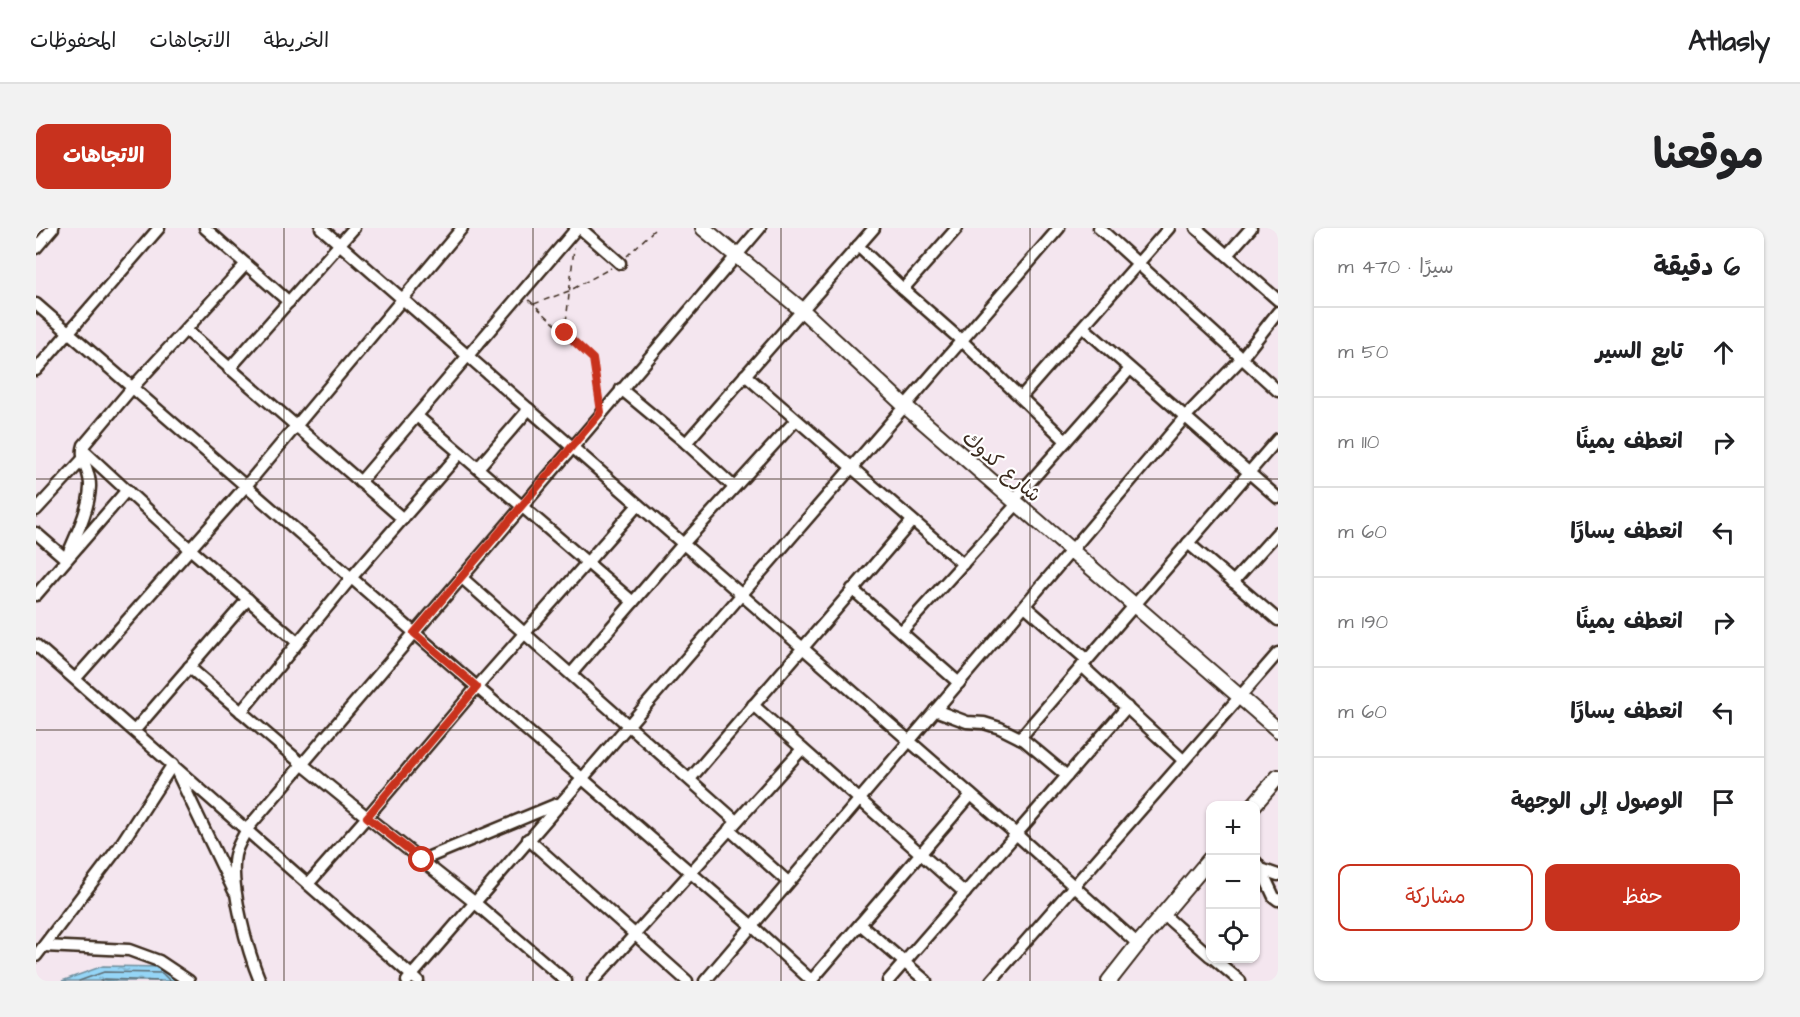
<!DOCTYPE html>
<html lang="ar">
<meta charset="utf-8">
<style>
:root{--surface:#fff;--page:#f2f2f2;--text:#202124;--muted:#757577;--line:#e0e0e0;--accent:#c8321e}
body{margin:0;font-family:"Architects Daughter","Playpen Sans Arabic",sans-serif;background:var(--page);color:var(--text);direction:rtl}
.controls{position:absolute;right:18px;bottom:18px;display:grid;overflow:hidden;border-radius:12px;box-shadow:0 2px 4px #0004}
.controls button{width:54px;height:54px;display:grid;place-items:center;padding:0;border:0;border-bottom:2px solid var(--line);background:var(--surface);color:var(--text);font:30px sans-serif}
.stop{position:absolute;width:18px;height:18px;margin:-14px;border:4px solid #c8321e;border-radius:50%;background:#fff}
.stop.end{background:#c8321e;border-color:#fff;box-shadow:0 2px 6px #0008}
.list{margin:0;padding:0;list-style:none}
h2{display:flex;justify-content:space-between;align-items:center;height:78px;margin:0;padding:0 24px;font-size:26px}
h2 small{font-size:20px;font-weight:400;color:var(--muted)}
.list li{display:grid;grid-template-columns:39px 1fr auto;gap:18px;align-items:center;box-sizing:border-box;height:90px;padding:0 24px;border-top:2px solid var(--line)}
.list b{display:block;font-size:22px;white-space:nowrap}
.list em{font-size:20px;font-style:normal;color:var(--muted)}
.actions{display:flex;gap:12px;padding:18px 24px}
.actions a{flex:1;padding:14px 0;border:2px solid var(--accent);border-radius:12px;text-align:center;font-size:21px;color:var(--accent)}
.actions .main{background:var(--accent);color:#fff}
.icon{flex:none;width:33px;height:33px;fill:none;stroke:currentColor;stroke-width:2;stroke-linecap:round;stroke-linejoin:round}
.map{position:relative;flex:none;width:1242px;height:753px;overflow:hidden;direction:ltr;border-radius:12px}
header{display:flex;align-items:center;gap:36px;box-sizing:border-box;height:84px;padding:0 30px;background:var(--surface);border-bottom:2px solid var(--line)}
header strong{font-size:28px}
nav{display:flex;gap:33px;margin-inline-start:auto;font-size:21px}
.intro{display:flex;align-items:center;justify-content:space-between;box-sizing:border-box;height:144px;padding:0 36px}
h1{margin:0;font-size:42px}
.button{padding:15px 27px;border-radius:12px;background:var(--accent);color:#fff;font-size:21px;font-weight:700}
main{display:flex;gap:36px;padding:0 36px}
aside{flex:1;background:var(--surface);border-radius:12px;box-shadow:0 2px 4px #0004}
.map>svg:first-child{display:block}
.water{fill:url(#water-ripples);stroke:#7191a0;stroke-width:1.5}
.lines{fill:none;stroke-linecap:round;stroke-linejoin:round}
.shore{stroke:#5f6e74;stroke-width:1.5}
.minor-casing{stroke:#3b2a1e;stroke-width:15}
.tertiary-casing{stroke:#3b2a1e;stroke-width:18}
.path{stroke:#3b2a1e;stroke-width:1.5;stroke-dasharray:6 4.5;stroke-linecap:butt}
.minor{stroke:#fff;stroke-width:10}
.tertiary{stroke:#fff;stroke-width:14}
.route{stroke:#c8321e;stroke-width:8}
.grid{fill:none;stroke:#3b2a1e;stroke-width:1.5;stroke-opacity:0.55}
.labels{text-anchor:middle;stroke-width:4.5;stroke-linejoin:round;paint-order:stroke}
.street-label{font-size:20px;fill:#3b2a1e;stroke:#fff}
</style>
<header>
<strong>Atlasly</strong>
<nav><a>الخريطة</a><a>الاتجاهات</a><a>المحفوظات</a></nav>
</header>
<div class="intro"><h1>موقعنا</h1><a class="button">الاتجاهات</a></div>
<main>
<aside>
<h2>6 دقيقة<small>سيرًا · 470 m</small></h2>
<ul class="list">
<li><svg class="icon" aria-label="ahead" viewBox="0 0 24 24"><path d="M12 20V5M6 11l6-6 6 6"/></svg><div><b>تابع السير</b></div><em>50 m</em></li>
<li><svg class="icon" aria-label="right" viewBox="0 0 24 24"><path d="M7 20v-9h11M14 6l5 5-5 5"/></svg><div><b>انعطف يمينًا</b></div><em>110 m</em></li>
<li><svg class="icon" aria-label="left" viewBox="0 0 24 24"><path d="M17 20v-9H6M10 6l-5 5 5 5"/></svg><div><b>انعطف يسارًا</b></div><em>60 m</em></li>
<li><svg class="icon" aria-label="right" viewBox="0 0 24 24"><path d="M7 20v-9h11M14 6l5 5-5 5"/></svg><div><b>انعطف يمينًا</b></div><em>190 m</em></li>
<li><svg class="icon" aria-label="left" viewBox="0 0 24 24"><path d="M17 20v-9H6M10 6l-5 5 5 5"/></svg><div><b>انعطف يسارًا</b></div><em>60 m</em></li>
<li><svg class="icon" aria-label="arrive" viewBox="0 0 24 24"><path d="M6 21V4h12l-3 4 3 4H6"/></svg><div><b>الوصول إلى الوجهة</b></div></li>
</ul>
<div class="actions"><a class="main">حفظ</a><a>مشاركة</a></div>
</aside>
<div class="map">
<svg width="1242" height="753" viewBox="0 0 1242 753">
<defs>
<pattern id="water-ripples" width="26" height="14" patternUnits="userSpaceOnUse" patternTransform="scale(1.5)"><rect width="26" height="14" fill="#95d5f6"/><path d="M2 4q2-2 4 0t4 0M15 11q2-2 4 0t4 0" fill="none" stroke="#81b7d2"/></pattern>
</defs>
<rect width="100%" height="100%" fill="#f4e6ef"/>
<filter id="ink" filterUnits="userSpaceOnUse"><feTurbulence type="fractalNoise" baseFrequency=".0167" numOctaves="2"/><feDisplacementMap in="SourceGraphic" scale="12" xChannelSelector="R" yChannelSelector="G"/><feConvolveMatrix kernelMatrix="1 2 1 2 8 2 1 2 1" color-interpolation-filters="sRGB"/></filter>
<g filter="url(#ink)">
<polygon class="water" points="67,738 130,739 141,753 26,753"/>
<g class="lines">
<g class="shore">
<polyline points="43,753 68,744 126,745 134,753"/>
<polyline points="64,753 69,751 124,753"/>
</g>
<defs>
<g id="minor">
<polyline points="169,0 253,74"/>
<polyline points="285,0 980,606 1102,716"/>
<polyline points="544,0 584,35"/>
<polyline points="1063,0 1242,163"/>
<polyline points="1160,0 1242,72"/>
<polyline points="822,18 867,61 926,113 1030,213"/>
<polyline points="0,20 17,0"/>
<polyline points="1191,27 1215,0"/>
<polyline points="867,61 921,0"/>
<polyline points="0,76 715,697 776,753"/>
<polyline points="1047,99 1242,270"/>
<polyline points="150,102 367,291"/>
<polyline points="193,141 318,0"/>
<polyline points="0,142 123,0"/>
<polyline points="709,147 927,336"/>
<polyline points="585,161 650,215 698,259"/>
<polyline points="985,169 1133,0"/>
<polyline points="381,188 597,374"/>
<polyline points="650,215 838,0"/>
<polyline points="47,222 154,321 261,414"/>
<polyline points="442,240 493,181"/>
<polyline points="324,254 541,0"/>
<polyline points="977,273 1094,141"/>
<polyline points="0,282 47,231"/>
<path d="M0 305 30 331C39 309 53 283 54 259 55 244 43 231 48 217L96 160 210 36"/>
<polyline points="1152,315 1242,392"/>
<polyline points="425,349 700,593"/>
<polyline points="1197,354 1242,304"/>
<polyline points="816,361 923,455"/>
<polyline points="0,367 91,262"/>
<polyline points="989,378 1051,432"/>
<polyline points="865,404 981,276"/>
<polyline points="0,417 382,753"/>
<polyline points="1046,438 1147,532"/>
<polyline points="153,439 266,536 331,589 441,459 602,277"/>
<polyline points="535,446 647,316 760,192"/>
<polyline points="40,450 209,259 426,0"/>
<polyline points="717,477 929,665"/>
<polyline points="899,482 931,494 948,495 964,500 988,512 1031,548"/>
<polyline points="205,484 315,350 424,225"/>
<polyline points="99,502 212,371"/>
<polyline points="984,510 1242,211"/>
<polyline points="140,542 198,663"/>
<polyline points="654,551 876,293"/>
<polyline points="693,601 752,654"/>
<polyline points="492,611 651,753"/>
<polyline points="386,632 521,576"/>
<polyline points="1220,634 1225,641 1242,647"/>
<polyline points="1225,641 1238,669 1242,672"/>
<polyline points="272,656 331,589 438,674 530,753"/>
<polyline points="1128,687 1174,728"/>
<polyline points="824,696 890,753"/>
<polyline points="8,718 93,722 123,733 153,753"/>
<polyline points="0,728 83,619 137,536"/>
<polyline points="1177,730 1204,753"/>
<path d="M224 753C212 724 193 657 199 627 201 618 207 609 211 601L724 0"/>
<polyline points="371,753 1023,0"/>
<polyline points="557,753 766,521"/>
<polyline points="669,753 1149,189 1205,131 1242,84"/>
<polyline points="775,753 935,567"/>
<polyline points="852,753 1091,479"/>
<polyline points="955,753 1242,425"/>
</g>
<g id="tertiary">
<polyline points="667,0 766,82 869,178 1242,502"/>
<polyline points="1217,578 1242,549"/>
<polyline points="1073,753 1102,716 1174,631"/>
</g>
</defs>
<use href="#minor" class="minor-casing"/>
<use href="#tertiary" class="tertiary-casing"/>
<g class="path">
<polyline points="591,28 620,0"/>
<polyline points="493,72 557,131 563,172"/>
<polyline points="498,76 533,63 575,40"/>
<polyline points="529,104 538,20"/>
</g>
<use href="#minor" class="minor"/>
<use href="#tertiary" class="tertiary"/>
</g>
</g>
<g class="lines" filter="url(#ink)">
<polyline class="route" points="386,632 331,589 441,459 378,405 565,184 557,131 529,105"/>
</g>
<path class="grid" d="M248 0V753M497 0V753M745 0V753M994 0V753M0 251H1242M0 502H1242"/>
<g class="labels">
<g class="street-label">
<text transform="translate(966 238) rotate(41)" y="7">شارع كدوك</text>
</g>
</g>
</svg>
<div class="controls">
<button>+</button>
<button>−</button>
<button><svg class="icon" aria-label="locate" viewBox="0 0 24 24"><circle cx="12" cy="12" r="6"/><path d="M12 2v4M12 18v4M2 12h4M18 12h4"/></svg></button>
</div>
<div class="stop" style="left:386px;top:632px"></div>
<div class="stop end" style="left:529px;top:105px"></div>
</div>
</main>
